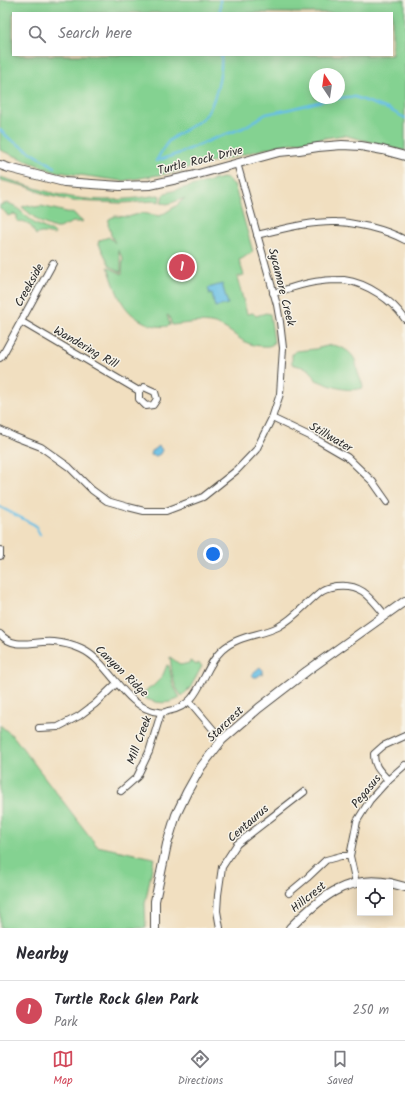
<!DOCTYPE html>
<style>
:root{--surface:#fff;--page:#f2f2f3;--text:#2b2b33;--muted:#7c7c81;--line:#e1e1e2;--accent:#d1495b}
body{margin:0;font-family:Kalam,sans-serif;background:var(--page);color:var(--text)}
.controls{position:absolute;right:12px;bottom:12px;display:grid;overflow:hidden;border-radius:0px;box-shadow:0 2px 10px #0003}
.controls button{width:36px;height:36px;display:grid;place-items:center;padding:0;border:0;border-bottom:1px solid var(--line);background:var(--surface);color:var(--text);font:20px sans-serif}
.compass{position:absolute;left:309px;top:68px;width:36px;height:36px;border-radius:50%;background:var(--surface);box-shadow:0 2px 10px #0003;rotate:347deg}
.you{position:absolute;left:213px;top:554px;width:14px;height:14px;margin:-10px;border:3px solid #fff;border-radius:50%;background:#1a73e8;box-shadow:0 0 0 6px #1a73e833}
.badge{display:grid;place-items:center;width:26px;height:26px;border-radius:50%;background:var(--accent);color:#fff;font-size:13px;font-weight:700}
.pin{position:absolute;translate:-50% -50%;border:2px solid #fff;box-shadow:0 1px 4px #0006}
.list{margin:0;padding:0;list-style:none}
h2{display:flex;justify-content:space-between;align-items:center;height:52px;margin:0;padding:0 16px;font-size:17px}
h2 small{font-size:13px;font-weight:400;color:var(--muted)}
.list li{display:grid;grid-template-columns:26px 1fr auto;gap:12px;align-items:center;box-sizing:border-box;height:60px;padding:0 16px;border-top:1px solid var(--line)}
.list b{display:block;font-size:15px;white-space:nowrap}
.list p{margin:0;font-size:13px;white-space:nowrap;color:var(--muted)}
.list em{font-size:13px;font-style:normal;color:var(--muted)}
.icon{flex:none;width:22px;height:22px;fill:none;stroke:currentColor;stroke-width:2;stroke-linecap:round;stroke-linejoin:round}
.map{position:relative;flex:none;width:405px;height:928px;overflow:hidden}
.search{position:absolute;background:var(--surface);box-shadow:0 2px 10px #0003;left:12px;right:12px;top:12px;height:44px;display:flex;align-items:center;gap:10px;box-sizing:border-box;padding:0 14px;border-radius:0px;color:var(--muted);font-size:15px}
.sheet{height:112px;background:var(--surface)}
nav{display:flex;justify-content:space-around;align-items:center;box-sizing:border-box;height:56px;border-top:1px solid var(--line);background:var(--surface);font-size:11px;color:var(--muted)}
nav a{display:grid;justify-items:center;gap:2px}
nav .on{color:var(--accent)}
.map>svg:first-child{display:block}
.green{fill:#84d291;stroke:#587e5e;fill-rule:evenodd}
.water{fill:#68bfe5;stroke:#4a7588}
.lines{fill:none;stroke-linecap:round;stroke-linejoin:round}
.stream{stroke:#68bfe5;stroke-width:2.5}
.minor-casing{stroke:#494641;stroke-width:8}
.tertiary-casing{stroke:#494641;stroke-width:10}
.minor{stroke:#fff;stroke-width:6}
.tertiary{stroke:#fff;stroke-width:8}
.labels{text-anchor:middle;stroke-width:3;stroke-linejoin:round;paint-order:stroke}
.street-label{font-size:12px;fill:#2b2b2b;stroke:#f7f3e8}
</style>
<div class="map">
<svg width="405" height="928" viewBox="0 0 405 928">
<rect width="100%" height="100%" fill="#f7f3e8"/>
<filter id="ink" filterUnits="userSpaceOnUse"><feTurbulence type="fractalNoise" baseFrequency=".025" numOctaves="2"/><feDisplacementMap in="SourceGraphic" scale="8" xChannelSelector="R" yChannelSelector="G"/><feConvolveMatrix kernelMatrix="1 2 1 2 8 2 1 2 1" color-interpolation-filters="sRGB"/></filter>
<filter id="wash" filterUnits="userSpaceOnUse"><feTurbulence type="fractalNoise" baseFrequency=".012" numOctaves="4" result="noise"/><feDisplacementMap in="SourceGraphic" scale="16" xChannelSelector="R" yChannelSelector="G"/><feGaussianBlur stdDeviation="0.9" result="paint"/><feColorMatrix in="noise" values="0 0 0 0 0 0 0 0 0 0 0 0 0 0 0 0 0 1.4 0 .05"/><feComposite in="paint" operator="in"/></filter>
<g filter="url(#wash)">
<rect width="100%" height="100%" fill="#f1dfc0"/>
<g class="green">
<path d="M0 0H405V151L344 135 280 145 171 173 122 181 52 171 0 150ZM13 13H392V55H13ZM315 74H339V98H315Z"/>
<path d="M0 177C24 184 47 193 71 197 100 202 129 200 158 195L160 196 159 202 156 201 121 203 73 201 46 195 28 187 0 180Z"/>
<path d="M222 178 228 179 232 184H234L253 252C247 254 245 258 239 260L244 275 237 277 247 314 253 313 256 316 266 313 270 314 274 342H273V344C269 347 266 346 261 346 241 346 233 329 215 324 201 320 186 324 172 325L169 316 167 315 170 325C164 328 157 326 151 325 122 315 117 293 108 267L122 274 123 258 118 250 121 262V272L110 266 98 242 100 240 109 237 115 243 111 235 110 228 108 225 109 219 115 216 128 217 142 213 160 216 176 206 185 198 168 204 161 203 163 195 165 193Z"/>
<path d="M8 203 15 206 34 223 55 233 54 235C48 234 41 231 36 235 33 231 31 223 24 222 22 221 19 222 17 221V215L13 214 8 216 5 212 0 209V205Z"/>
<polygon points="28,205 35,207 41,206 75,214 79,219 83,221 82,222 73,222 59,228 55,228 40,222 22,207"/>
<path d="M331 345C341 346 351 351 355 360 357 365 357 371 359 376 360 380 363 383 363 388 347 393 331 386 316 380 309 365 306 369 292 364V354H294V352L296 351 315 349Z"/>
<path d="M170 657 181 665 189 663 190 661 197 665 198 663 202 666 190 688 182 696C172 686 172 670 170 657Z"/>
<path d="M167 665 169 666 173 685 180 698C166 706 152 703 139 695L152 687 162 677Z"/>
<polygon points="0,725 14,737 97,846 154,858 145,904 146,928 0,928"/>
</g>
<g class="water">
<polygon points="222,284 228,304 215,307 212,294 210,295 208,288"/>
<polygon points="159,446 162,450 160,454 156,456 150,455 151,451 154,450"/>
<polygon points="260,667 263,670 263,673 257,677 254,677 252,675 253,673"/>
</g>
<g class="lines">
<g class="stream">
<polyline points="220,0 220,13"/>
<polyline points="0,130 11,140 55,167"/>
<polyline points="156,161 180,153 213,139 243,128 266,114 286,110 326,100 347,97 355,97 390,110 405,118"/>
<path d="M156 161C160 155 163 148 168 142 176 133 195 126 204 117 215 106 223 70 221 55"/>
<polyline points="0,507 35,525 40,535"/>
</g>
</g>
</g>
<g filter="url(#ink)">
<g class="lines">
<defs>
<g id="minor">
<path d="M257 235C283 229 310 221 337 222 348 222 359 225 370 227 382 230 394 234 405 240"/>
<path d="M273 293C289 289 306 282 322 281 329 280 337 280 344 280 367 283 392 300 405 319"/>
<polyline points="22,322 139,391"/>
<polyline points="0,358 2,356 53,263"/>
<polygon points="144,387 155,392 157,399 153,405 146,406 139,399 139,391"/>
<polyline points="272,418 316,439 347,457 373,482 387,502"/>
<polyline points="0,430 15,437 41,447 69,467 92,490 107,501 128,507 144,511 166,511 203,497 237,470 256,450 272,418 280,394 283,348 280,322 277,305 237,163"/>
<polyline points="0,550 0,556"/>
<path d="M0 634C15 651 35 640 54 642 64 643 72 645 81 649 111 662 124 709 159 712 162 713 166 712 168 711 202 706 201 669 222 650 238 635 260 636 278 627 295 618 305 604 320 592 324 588 331 587 336 586 362 583 371 598 385 615"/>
<polyline points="190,702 222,740"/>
<polyline points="39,728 58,727 79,716 95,704 117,683"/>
<path d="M388 780C380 771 374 767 374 754L383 746 405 736"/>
<polyline points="121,791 137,777 149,752 161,713"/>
<polyline points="356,883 350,856 357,821 370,800 388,780 405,765"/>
<polyline points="289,893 307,878 326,860 341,856 350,856"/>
<polyline points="220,928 217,911 218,895 222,867 237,844 304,792"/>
</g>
<g id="tertiary">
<polyline points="0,165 9,168 64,182 120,186 150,185 191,176 279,152 299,150 318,147 342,145 361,146 383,150 405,156"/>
<polyline points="390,883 405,887"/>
<polyline points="155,928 155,901 167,844 176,815 187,792 201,767 222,740 259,708 307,671 405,601"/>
<path d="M290 928C319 899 346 874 390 883"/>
</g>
</defs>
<use href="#minor" class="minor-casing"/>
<use href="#tertiary" class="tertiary-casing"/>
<use href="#minor" class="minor"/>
<use href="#tertiary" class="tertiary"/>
</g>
</g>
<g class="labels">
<g class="street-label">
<text transform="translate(200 160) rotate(-14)" y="4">Turtle Rock Drive</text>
<text transform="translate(29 285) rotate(-61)" y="4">Creekside</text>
<text transform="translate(282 287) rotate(76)" y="4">Sycamore Creek</text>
<text transform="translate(86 347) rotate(30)" y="4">Wandering Rill</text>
<text transform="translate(331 437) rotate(30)" y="4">Stillwater</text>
<text transform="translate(122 671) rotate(44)" y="4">Canyon Ridge</text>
<text transform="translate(225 724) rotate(-44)" y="4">Starcrest</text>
<text transform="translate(139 740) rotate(-70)" y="4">Mill Creek</text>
<text transform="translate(366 791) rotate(-51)" y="4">Pegasus</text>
<text transform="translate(248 823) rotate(-41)" y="4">Centaurus</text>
<text transform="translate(308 897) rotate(-39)" y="4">Hillcrest</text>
</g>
</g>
</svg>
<div class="controls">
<button><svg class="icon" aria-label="locate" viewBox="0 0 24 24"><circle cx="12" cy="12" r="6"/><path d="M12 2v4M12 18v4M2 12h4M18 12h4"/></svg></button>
</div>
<svg class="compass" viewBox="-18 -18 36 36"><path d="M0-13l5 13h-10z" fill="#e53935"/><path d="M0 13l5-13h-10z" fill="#7c7c81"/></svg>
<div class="you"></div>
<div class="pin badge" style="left:182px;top:267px">1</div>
<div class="search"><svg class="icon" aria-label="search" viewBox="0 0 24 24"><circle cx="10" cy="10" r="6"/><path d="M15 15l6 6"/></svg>Search here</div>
</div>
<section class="sheet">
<h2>Nearby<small></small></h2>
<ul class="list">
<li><span class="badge">1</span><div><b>Turtle Rock Glen Park</b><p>Park</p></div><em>250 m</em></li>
</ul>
</section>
<nav>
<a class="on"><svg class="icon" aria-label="map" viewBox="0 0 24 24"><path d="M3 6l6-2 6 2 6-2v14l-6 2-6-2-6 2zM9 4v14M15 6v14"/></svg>Map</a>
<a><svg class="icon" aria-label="directions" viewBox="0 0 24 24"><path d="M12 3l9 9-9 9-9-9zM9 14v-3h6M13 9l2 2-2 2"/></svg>Directions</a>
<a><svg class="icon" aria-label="saved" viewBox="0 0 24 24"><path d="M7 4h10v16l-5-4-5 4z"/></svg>Saved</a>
</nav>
